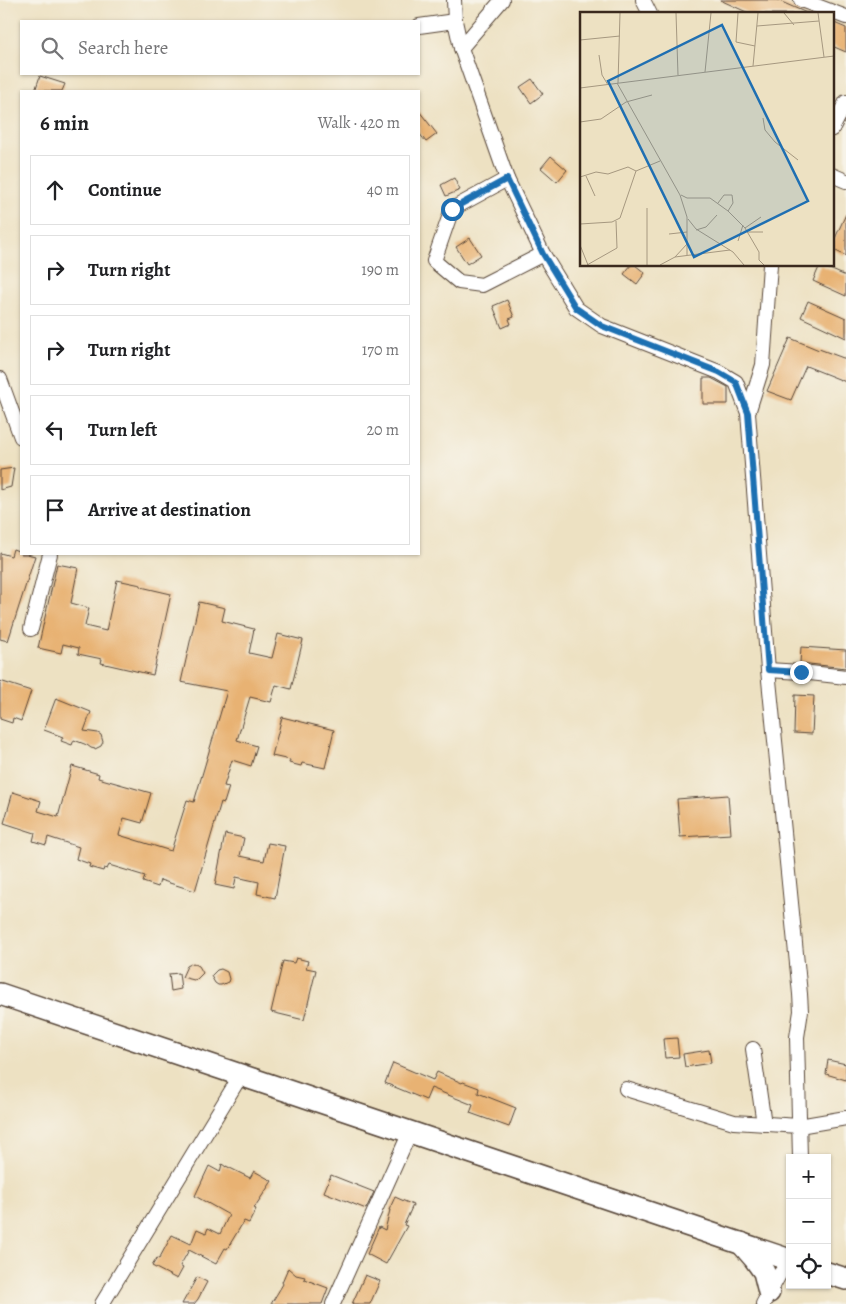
<!DOCTYPE html>
<meta charset="utf-8">
<style>
:root{--surface:#fff;--page:#f6f6f6;--text:#202124;--muted:#757577;--line:#e0e0e0}
body{margin:0;font-family:Alegreya,serif;background:var(--page);color:var(--text)}
.controls{position:absolute;right:15px;bottom:15px;display:grid;overflow:hidden;border-radius:0px;box-shadow:0 1px 4px #0004}
.controls button{width:45px;height:45px;display:grid;place-items:center;padding:0;border:0;border-bottom:1px solid var(--line);background:var(--surface);color:var(--text);font:25px sans-serif}
.stop{position:absolute;width:15px;height:15px;margin:-11px;border:4px solid #1f6fb2;border-radius:50%;background:#fff}
.stop.end{background:#1f6fb2;border-color:#fff;box-shadow:0 1px 5px #0008}
.list{margin:0;padding:0;list-style:none}
h2{display:flex;justify-content:space-between;align-items:center;height:65px;margin:0;padding:0 20px;font-size:21px}
h2 small{font-size:16px;font-weight:400;color:var(--muted)}
.list li{display:grid;grid-template-columns:32px 1fr auto;gap:15px;align-items:center;box-sizing:border-box;height:70px;margin:0 10px 10px;padding:0 10px;border:1px solid var(--line);border-radius:0px}
.list b{display:block;font-size:19px;white-space:nowrap}
.list em{font-size:16px;font-style:normal;color:var(--muted)}
.icon{flex:none;width:28px;height:28px;fill:none;stroke:currentColor;stroke-width:2;stroke-linecap:round;stroke-linejoin:round}
.map{position:relative;flex:none;width:846px;height:1304px;overflow:hidden}
.search{position:absolute;background:var(--surface);box-shadow:0 1px 4px #0004;left:20px;top:20px;width:400px;height:55px;display:flex;align-items:center;gap:12px;box-sizing:border-box;padding:0 18px;border-radius:0px;color:var(--muted);font-size:19px}
.panel{position:absolute;background:var(--surface);box-shadow:0 1px 4px #0004;left:20px;top:90px;width:400px;height:465px;border-radius:0px}
.map>svg:first-child{display:block}
.building{fill:#e8b273}
.lines{fill:none;stroke-linecap:round;stroke-linejoin:round}
.street-casing{stroke:#564537;stroke-width:16}
.primary-casing{stroke:#564537;stroke-width:24}
.street{stroke:#fff;stroke-width:14}
.primary{stroke:#fff;stroke-width:21}
.route{stroke:#1f6fb2;stroke-width:6}
.inset-road{fill:none;stroke:#a69880;stroke-width:1}
.view{fill:#1f6fb2;fill-opacity:0.15;stroke:#1f6fb2;stroke-width:2.5}
.inset-edge{fill:none;stroke:#3b2a1e;stroke-width:2.5}
</style>
<div class="map">
<svg width="846" height="1304" viewBox="0 0 846 1304">
<rect width="100%" height="100%" fill="#f7f3e8"/>
<filter id="ink" filterUnits="userSpaceOnUse"><feTurbulence type="fractalNoise" baseFrequency=".02" numOctaves="2"/><feDisplacementMap in="SourceGraphic" scale="10" xChannelSelector="R" yChannelSelector="G"/><feConvolveMatrix kernelMatrix="1 2 1 2 8 2 1 2 1" color-interpolation-filters="sRGB"/></filter>
<filter id="wash" filterUnits="userSpaceOnUse"><feTurbulence type="fractalNoise" baseFrequency=".0096" numOctaves="4" result="noise"/><feDisplacementMap in="SourceGraphic" scale="20" xChannelSelector="R" yChannelSelector="G"/><feGaussianBlur stdDeviation="1.12" result="paint"/><feColorMatrix in="noise" values="0 0 0 0 0 0 0 0 0 0 0 0 0 0 0 0 0 1.4 0 .05"/><feComposite in="paint" operator="in"/></filter>
<g filter="url(#wash)">
<rect width="100%" height="100%" fill="#ede1c2"/>
<g id="blocks">
<g class="building">
<polygon points="720,0 777,0 809,14 751,14"/>
<polygon points="832,22 846,28 846,52 832,46"/>
<polygon points="40,76 65,84 62,91 35,91"/>
<polygon points="532,79 543,94 531,103 520,87"/>
<polygon points="419,111 437,134 426,142 419,133"/>
<polygon points="551,156 567,170 557,182 541,168"/>
<polygon points="454,178 460,190 446,196 441,185"/>
<polygon points="846,214 846,256 832,249 832,245"/>
<polygon points="470,238 481,255 467,264 456,247"/>
<polygon points="631,265 635,265 645,273 637,284 624,274"/>
<polygon points="820,265 846,276 846,296 813,281"/>
<polygon points="507,300 514,317 509,319 511,324 502,328 493,306"/>
<polygon points="808,301 846,318 846,338 801,317"/>
<polygon points="790,338 819,350 819,349 846,359 846,382 806,366 791,400 767,391"/>
<polygon points="703,378 711,378 728,387 728,404 703,404"/>
<polygon points="14,468 11,487 0,490 0,470"/>
<polygon points="13,549 21,552 21,554 27,554 35,556 8,641 0,639 0,553 11,556"/>
<polygon points="57,564 78,568 71,603 89,608 85,626 106,631 117,580 141,585 141,587 171,594 153,675 101,663 102,659 78,654 79,648 63,644 61,653 38,648"/>
<polygon points="199,602 225,608 222,621 254,629 249,653 272,658 278,634 303,640 291,689 276,685 271,702 250,697 237,740 257,746 251,766 232,760 224,786 229,787 224,803 221,802 195,891 160,880 158,887 143,882 145,876 109,865 107,869 104,868 103,871 89,867 90,864 76,859 79,847 48,837 46,845 33,841 35,833 4,823 13,792 41,801 38,811 58,817 72,766 99,774 98,778 151,793 142,823 124,818 119,835 171,851 187,800 194,802 227,691 181,682"/>
<polygon points="801,647 846,650 846,668 800,663"/>
<polygon points="0,681 31,691 21,721 13,718 12,723 0,719"/>
<polygon points="795,695 814,696 812,734 794,733"/>
<polygon points="56,698 91,712 84,731 98,733 101,735 103,742 101,746 95,749 91,748 87,745 74,740 72,745 61,741 63,737 44,730"/>
<polygon points="282,717 334,730 325,768 302,763 301,766 289,763 290,760 272,756"/>
<polygon points="728,795 731,834 680,837 677,799"/>
<polygon points="225,834 244,838 240,856 264,861 268,843 285,846 275,898 257,894 259,882 236,877 234,889 215,885"/>
<polygon points="296,958 308,961 306,968 316,970 304,1020 271,1012 283,961 294,963"/>
<polygon points="193,963 199,966 203,973 197,979 194,980 182,977 187,966"/>
<polygon points="221,969 227,972 229,979 228,982 221,985 218,985 215,983 211,976 217,970"/>
<polygon points="179,973 181,989 171,991 169,974"/>
<polygon points="677,1038 679,1057 665,1058 663,1039"/>
<polygon points="709,1050 711,1063 685,1067 683,1054"/>
<polygon points="828,1060 846,1064 846,1080 826,1074"/>
<polygon points="393,1063 433,1080 437,1072 462,1083 463,1082 479,1088 478,1093 516,1108 509,1127 470,1113 473,1105 431,1088 426,1100 385,1083"/>
<polygon points="222,1164 226,1167 226,1166 250,1178 254,1171 272,1181 254,1208 256,1209 249,1223 244,1221 227,1249 225,1248 216,1264 189,1250 180,1266 183,1268 177,1279 152,1266 157,1258 159,1259 172,1235 191,1244 197,1229 206,1233 208,1228 220,1234 229,1215 195,1196 209,1166 220,1172"/>
<polygon points="331,1175 374,1192 366,1209 324,1192"/>
<polygon points="395,1197 413,1205 404,1225 407,1226 386,1264 367,1254 379,1227 385,1230 390,1210 389,1210"/>
<polygon points="288,1268 296,1275 305,1277 304,1279 328,1288 322,1304 271,1304 283,1284 282,1282"/>
<polygon points="365,1275 380,1281 370,1304 352,1304"/>
<polygon points="197,1277 207,1282 198,1299 194,1304 182,1304"/>
</g>
</g>
</g>
<g filter="url(#ink)">
<use href="#blocks" fill-opacity="0" stroke="#564537" stroke-width="1"/>
<g class="lines">
<defs>
<g id="street">
<polyline points="454,0 455,21 461,48 507,179 543,254 576,308 602,326 719,372 736,382 748,413"/>
<polyline points="643,0 650,14"/>
<polyline points="801,0 846,17"/>
<polyline points="419,26 455,21"/>
<polyline points="461,48 502,0"/>
<polyline points="832,129 846,102"/>
<polyline points="832,175 846,181"/>
<polyline points="507,179 452,209 434,261 459,282 482,285 543,254"/>
<polyline points="770,265 763,365 748,413 768,670 800,994 801,1011 797,1037 800,1158"/>
<polyline points="0,379 21,437"/>
<polyline points="31,629 50,554"/>
<polyline points="768,670 801,672 846,677"/>
<polyline points="753,1049 764,1124"/>
<polyline points="626,1089 734,1122 799,1126 846,1118"/>
<polyline points="102,1304 241,1075"/>
<polyline points="333,1304 410,1132"/>
<polyline points="763,1304 779,1275 790,1261"/>
</g>
<g id="primary">
<polyline points="0,994 790,1260"/>
<polyline points="741,1243 754,1258 764,1272 769,1292"/>
<polyline points="827,1273 846,1279"/>
</g>
</defs>
<use href="#street" class="street-casing"/>
<use href="#primary" class="primary-casing"/>
<use href="#street" class="street"/>
<use href="#primary" class="primary"/>
</g>
</g>
<g class="lines" filter="url(#ink)">
<polyline class="route" points="452,209 507,179 543,254 576,308 602,326 719,372 736,382 748,413 768,670 801,672"/>
</g>
<g transform="translate(580 12)">
<rect width="254" height="254" fill="#ede1c2"/>
<path class="inset-road" d="M96 1 98 63M158 1 156 30 175 34M204 1 214 13M238 1 244 45M177 14 239 9M0 28 40 24M19 43 22 63 28 73M173 54 178 1M125 60 131 1M37 71 100 183 107 205V243M38 71 40 1M0 76 254 44M183 106 185 118 195 130 218 148M0 110 21 107 46 90 72 83M56 159 80 149M6 164 15 184M0 165 16 160 28 162 48 155 56 159M101 183 107 186H130L148 199 165 216 179 240V248L184 253M138 191 144 183H152L153 191 148 199M67 196V253M108 207 116 217 153 240 164 253M0 212 32 210 40 206 56 159M165 216 181 205M116 218 126 215 137 203M167 220H183M89 222 107 220M158 229 163 213M0 233 8 253M95 245 107 232M7 253 37 236 36 209M80 253 95 245 150 238"/>
<path class="view" d="M142 13 228 189 114 245 28 69Z"/>
<rect width="254" height="254" class="inset-edge"/>
</g>
</svg>
<div class="controls">
<button>+</button>
<button>−</button>
<button><svg class="icon" aria-label="locate" viewBox="0 0 24 24"><circle cx="12" cy="12" r="6"/><path d="M12 2v4M12 18v4M2 12h4M18 12h4"/></svg></button>
</div>
<div class="stop" style="left:452px;top:209px"></div>
<div class="stop end" style="left:801px;top:672px"></div>
<div class="search"><svg class="icon" aria-label="search" viewBox="0 0 24 24"><circle cx="10" cy="10" r="6"/><path d="M15 15l6 6"/></svg>Search here</div>
<section class="panel">
<h2>6 min<small>Walk · 420 m</small></h2>
<ul class="list">
<li><svg class="icon" aria-label="ahead" viewBox="0 0 24 24"><path d="M12 20V5M6 11l6-6 6 6"/></svg><div><b>Continue</b></div><em>40 m</em></li>
<li><svg class="icon" aria-label="right" viewBox="0 0 24 24"><path d="M7 20v-9h11M14 6l5 5-5 5"/></svg><div><b>Turn right</b></div><em>190 m</em></li>
<li><svg class="icon" aria-label="right" viewBox="0 0 24 24"><path d="M7 20v-9h11M14 6l5 5-5 5"/></svg><div><b>Turn right</b></div><em>170 m</em></li>
<li><svg class="icon" aria-label="left" viewBox="0 0 24 24"><path d="M17 20v-9H6M10 6l-5 5 5 5"/></svg><div><b>Turn left</b></div><em>20 m</em></li>
<li><svg class="icon" aria-label="arrive" viewBox="0 0 24 24"><path d="M6 21V4h12l-3 4 3 4H6"/></svg><div><b>Arrive at destination</b></div></li>
</ul>
</section>
</div>
